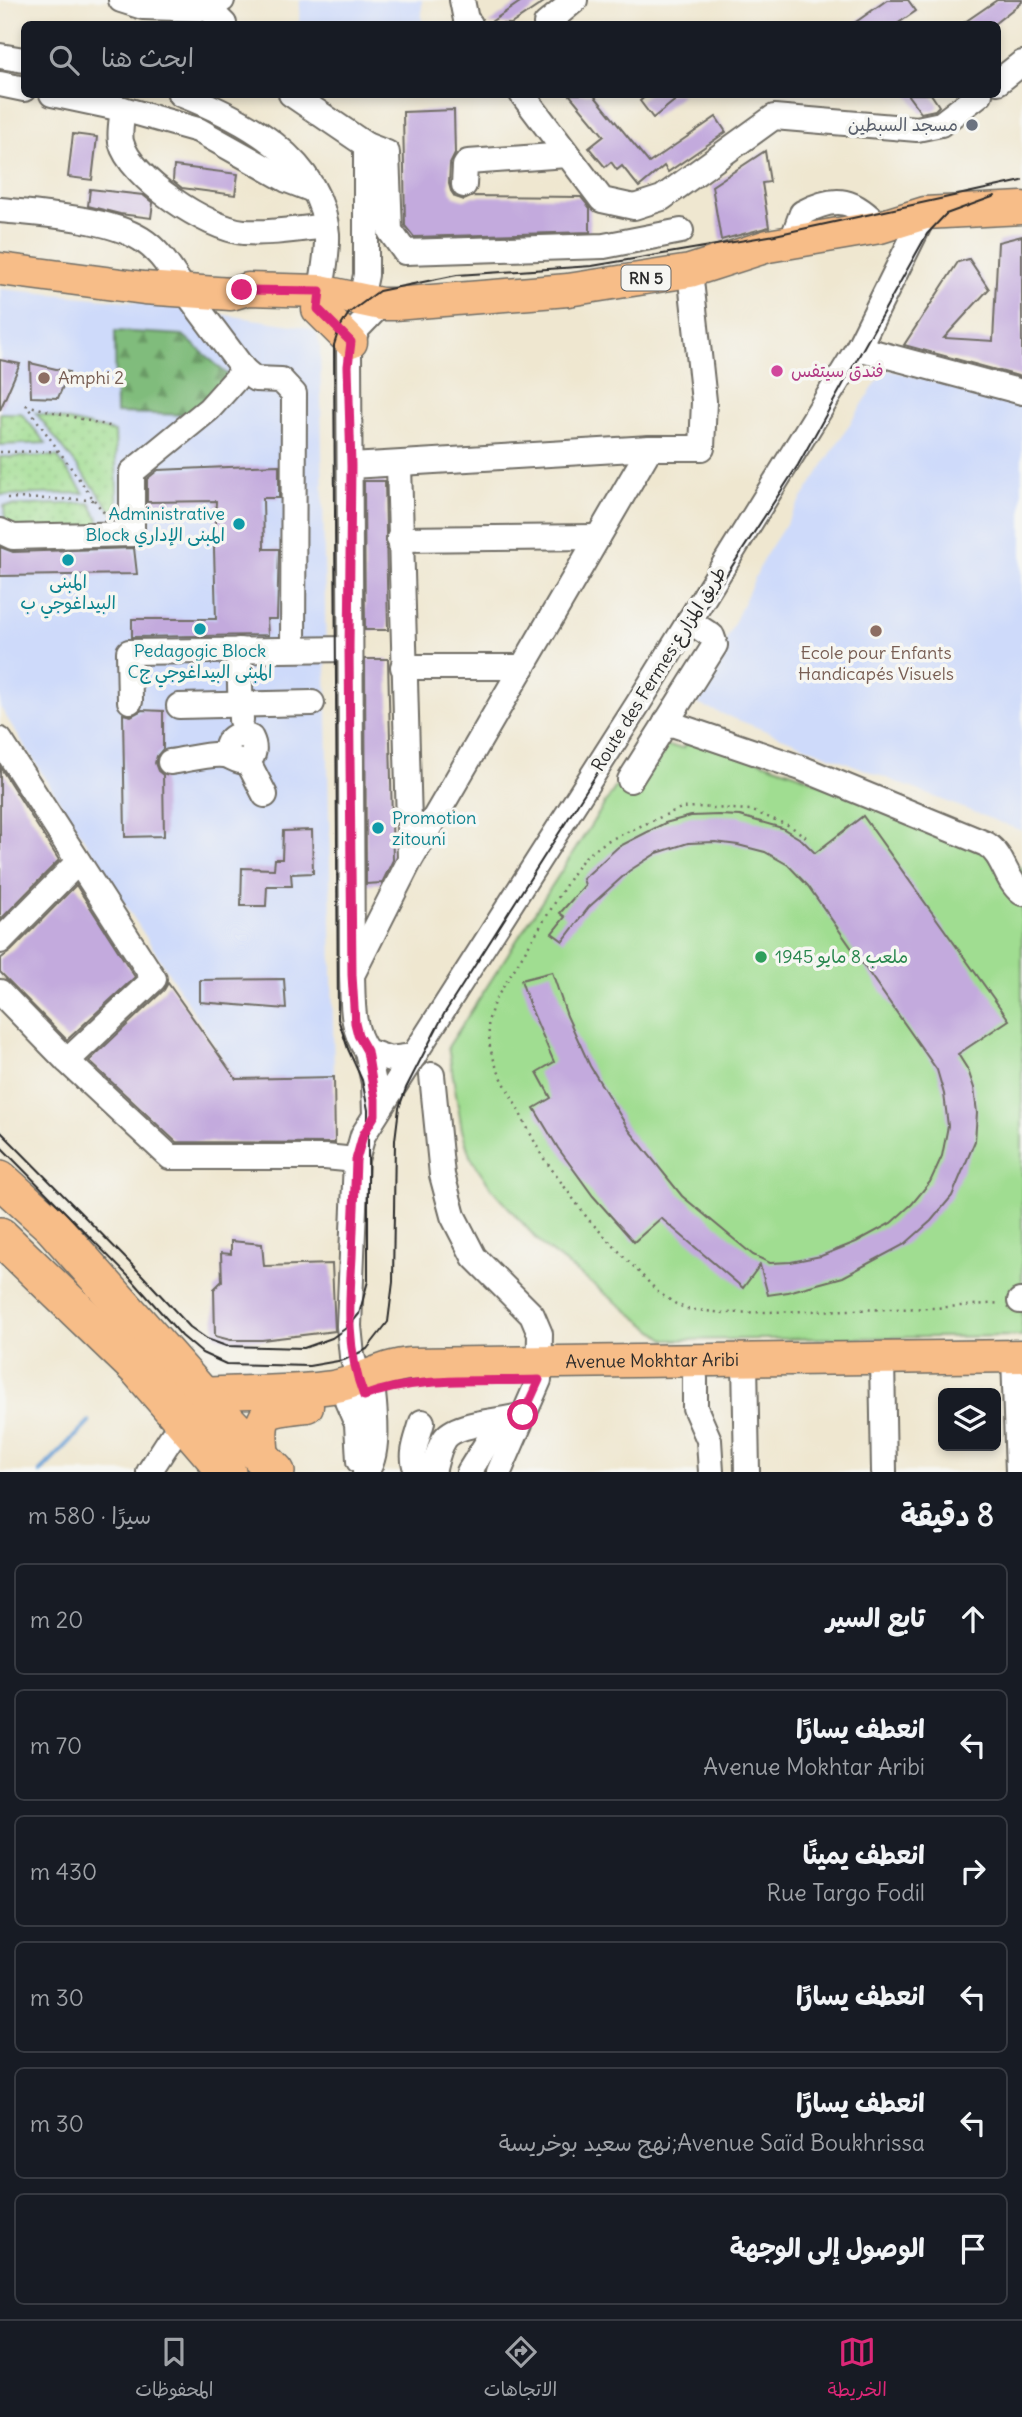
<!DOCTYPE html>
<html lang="ar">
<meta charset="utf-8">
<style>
:root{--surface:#171b24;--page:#20242c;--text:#f1f3f6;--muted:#9ea1a6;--line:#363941;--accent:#db2777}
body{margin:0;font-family:Delius,"Playpen Sans Arabic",sans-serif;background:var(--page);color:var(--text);direction:rtl}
.controls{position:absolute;right:21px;bottom:21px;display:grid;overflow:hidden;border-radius:10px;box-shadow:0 4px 10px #0003}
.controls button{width:63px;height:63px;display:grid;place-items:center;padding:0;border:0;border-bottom:2px solid var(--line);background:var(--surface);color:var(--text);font:35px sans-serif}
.stop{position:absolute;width:21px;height:21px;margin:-16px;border:5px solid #db2777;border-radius:50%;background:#fff}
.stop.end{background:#db2777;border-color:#fff;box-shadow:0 2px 7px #0008}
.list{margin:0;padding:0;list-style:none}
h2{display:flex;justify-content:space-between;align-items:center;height:91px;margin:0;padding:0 28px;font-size:30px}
h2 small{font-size:23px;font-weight:400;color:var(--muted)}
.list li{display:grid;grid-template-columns:46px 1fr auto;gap:21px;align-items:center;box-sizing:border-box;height:112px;margin:0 14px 14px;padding:0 14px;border:2px solid var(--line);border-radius:10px}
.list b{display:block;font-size:26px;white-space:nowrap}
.list p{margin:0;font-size:23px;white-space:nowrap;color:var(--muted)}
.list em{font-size:23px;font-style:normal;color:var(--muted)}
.icon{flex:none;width:38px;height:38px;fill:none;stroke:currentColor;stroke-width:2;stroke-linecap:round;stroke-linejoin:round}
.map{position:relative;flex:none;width:1022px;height:1472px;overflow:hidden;direction:ltr}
.search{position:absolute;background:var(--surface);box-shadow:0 4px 10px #0003;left:21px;right:21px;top:21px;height:77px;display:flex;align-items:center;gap:18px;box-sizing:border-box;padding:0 24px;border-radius:10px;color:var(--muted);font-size:26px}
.sheet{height:847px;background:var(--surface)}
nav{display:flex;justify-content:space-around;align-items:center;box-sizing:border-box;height:98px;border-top:2px solid var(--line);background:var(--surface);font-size:19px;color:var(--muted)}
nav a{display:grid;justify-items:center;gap:4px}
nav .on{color:var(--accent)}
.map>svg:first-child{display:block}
.built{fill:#cedafa}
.green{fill:url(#green-dots);stroke:#66845e;stroke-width:2}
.forest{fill:url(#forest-firs);stroke:#567453;stroke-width:2}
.pitch{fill:#a0dd91;stroke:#66845e;stroke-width:2}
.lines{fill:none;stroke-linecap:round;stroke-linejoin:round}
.stream{stroke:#669ed4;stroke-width:5}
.building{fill:#c3aadd}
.minor-casing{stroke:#706d65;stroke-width:28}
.major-casing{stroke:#706d65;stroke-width:35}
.highway-casing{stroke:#706d65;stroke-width:40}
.path{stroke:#706d65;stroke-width:2.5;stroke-dasharray:2 5;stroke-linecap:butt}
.minor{stroke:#fff;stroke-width:24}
.major{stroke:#f7bd88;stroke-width:32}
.highway{stroke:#f7bd88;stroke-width:37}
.tram{stroke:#2b2b2b;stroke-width:2}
.route{stroke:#db2777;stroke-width:9}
.worship-dot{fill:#6b7280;stroke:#f6f6f2;stroke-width:2.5}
.hotel-dot{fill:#d1479c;stroke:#f6f6f2;stroke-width:2.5}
.education-dot{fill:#8d6e63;stroke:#f6f6f2;stroke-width:2.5}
.culture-dot{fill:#0f9aa8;stroke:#f6f6f2;stroke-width:2.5}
.leisure-dot{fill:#2e9e5b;stroke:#f6f6f2;stroke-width:2.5}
.labels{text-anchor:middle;stroke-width:7;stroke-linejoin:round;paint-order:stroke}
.shield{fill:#f6f6f2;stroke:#686867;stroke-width:2}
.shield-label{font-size:16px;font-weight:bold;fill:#2b2b2b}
.worship-label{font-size:18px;fill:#5b616d;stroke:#f6f6f2;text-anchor:end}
.hotel-label{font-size:18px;fill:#b23c85;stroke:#f6f6f2;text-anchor:start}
.education-label{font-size:18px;fill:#785e54;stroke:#f6f6f2;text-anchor:start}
.culture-label{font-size:18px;fill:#0d838f;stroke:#f6f6f2}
.street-label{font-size:18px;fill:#2b2b2b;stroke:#f6f6f2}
.leisure-label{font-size:18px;fill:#27864d;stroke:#f6f6f2;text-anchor:start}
</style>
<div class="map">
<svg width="1022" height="1472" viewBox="0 0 1022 1472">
<defs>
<pattern id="green-dots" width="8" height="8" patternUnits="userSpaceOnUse" patternTransform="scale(1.75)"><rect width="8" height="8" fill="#a0dd91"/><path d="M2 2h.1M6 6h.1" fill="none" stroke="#8abe7d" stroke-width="1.8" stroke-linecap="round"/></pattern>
<pattern id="forest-firs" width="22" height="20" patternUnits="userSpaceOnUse" patternTransform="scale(1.75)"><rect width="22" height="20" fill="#80bc7b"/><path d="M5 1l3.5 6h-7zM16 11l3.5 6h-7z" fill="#699965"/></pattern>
</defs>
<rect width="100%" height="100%" fill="#f6f6f2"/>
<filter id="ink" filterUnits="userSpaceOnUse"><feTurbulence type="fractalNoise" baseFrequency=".0143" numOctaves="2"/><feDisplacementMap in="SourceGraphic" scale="14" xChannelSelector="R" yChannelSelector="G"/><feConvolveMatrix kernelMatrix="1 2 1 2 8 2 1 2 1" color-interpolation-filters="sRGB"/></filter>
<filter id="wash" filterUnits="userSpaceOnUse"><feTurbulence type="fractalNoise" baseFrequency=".00686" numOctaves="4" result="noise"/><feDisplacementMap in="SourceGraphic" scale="28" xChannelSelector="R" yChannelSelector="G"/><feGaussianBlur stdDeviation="1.57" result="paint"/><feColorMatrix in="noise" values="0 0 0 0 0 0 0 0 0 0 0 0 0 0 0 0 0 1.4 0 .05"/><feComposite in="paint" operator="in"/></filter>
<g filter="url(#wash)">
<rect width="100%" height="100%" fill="#efe7d0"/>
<g class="built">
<polygon points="300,0 422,0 422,24 299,24"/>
<polygon points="0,289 149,303 305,327 316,332 320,346 334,1077 236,1079 0,707"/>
<polygon points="885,369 1022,405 1022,831 697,704 764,558"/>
</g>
<g class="green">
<polygon points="0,413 21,413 46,443 0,445"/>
<polygon points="36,413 115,432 118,519"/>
<polygon points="57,456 84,493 0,495 0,457"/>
<polygon points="90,503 103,528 6,528 4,506"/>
</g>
<polygon class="forest" points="115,331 183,335 229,376 192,415 116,413"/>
<polygon class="pitch" points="689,737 798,774 1022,868 1022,1336 666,1340 544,1247 492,1189 470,1156 462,1130 448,1047 624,774 649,773 665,746 683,748"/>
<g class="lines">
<polyline class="stream" points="40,1472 89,1422"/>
</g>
<g id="blocks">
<g class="building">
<polygon points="523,0 547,0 511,24 488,24"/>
<polygon points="887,0 908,0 916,11 897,24 853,24"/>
<polygon points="997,0 1022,0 1022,2 994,24 962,24"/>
<polygon points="569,94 593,94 649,163 716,117 726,132 668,172 664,166 639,187 622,166 617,170 611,162 605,167 589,148 604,136"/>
<polygon points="648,94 683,94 653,118 640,101"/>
<polygon points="907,94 931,94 939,106 935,110 921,113"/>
<polygon points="454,110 455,154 450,164 449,184 451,191 455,197 464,200 473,196 581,197 590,208 590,232 414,237 405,226 403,112"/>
<polygon points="73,134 97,137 92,180 68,177"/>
<polygon points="765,151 770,182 762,183 769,227 721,240 712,186"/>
<polygon points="174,166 238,174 235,195 182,188 173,181"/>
<polygon points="90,189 143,195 153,203 151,218 120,214 88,206"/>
<polygon points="1022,236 1022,377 904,345 958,262 969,259 989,289 944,338 993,341 998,242"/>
<polygon points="0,360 20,364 0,410"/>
<polygon points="30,363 69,372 58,398 31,397"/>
<polygon points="279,465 279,498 263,498 264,549 279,549 277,619 267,619 268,635 132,637 132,619 216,619 214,549 216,501 147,502 147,479 158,470"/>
<polygon points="364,481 385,481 388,630 365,630"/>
<polygon points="0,547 13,552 134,548 137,574 0,576"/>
<polygon points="365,659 388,659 393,860 382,883 366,884"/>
<polygon points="142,710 163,711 163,749 157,756 155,763 158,771 163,775 164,836 125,837 123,714 131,716"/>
<polygon points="0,767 59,860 0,920"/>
<polygon points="719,815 740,816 782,828 802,840 815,853 863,816 1009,1020 958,1054 968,1070 974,1088 977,1113 975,1141 952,1196 931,1221 905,1244 843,1277 788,1292 768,1295 760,1265 743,1288 661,1218 634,1242 593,1196 558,1148 534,1108 551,1098 537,1072 554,1062 529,1004 521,980 552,972 567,1016 590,1066 629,1130 682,1196 753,1255 770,1263 791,1262 821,1256 856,1242 891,1223 912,1204 930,1182 942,1156 948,1126 944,1094 937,1070 808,886 788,865 765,852 738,845 715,842 688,843 657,853 629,871 589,907 563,941 552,933 565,917 560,913 585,885 583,879 618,847 665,823 691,816"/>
<polygon points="312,830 313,873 291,874 292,886 267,886 266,906 241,906 242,868 274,869 275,859 282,859 283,831"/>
<polygon points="76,885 135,977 67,1040 0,972 0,959 11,951"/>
<polygon points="284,979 286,1009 200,1002 200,980"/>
<polygon points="168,983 236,1079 334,1077 335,1143 176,1142 89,1061 164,990"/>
<polygon points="231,1241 262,1244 264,1266 332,1264 335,1331 262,1340 230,1340 215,1336 214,1289 222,1281 221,1253 231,1254"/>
</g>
</g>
</g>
<g filter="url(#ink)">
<use href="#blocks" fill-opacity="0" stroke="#706d65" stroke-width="2"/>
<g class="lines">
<defs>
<g id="minor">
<polyline points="121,0 143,7 209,9 222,0"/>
<polyline points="462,0 466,20 470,24"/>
<polyline points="209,9 224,24"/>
<polyline points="546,24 575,0"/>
<polyline points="0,56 24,60"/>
<polyline points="998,82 1022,63"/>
<polyline points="0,84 24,89"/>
<polyline points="52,94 123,109 198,130 287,180 313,190"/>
<path d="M180 94C242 118 321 158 327 234 328 259 321 284 318 309"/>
<polyline points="291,94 366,145 366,275 361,299"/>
<polyline points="522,94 602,200 634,207 662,198 774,117 917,129 941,124 980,94"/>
<path d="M123 109C122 119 119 132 121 142 130 178 208 229 244 232 271 234 299 229 326 226"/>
<polyline points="366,145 387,153 390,231 405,252 604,246 681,231"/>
<polyline points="464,185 465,166 468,162 567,155"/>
<path d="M0 210C40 214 107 218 141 239 162 252 172 273 186 292 205 318 225 344 244 370L209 409 132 472V534L13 537 0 531"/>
<path d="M791 243 802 213C838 194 853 200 880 227"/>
<path d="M381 304 357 329 349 352 352 975C353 1002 351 1029 367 1051L390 1059 414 1056"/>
<polyline points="858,348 1022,392"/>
<polyline points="244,370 255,379 281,380 294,394 293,649"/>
<polyline points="399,465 410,859"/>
<polyline points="351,466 650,448 702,448 704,401 690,271"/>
<polyline points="399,539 598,537"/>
<polyline points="239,650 241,720"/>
<polyline points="403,667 523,667"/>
<polyline points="130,701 129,652 349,649"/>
<polyline points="179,706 312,703"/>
<path d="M666 722 801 768 986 844C1005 856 1004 879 1022 893"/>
<polyline points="0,740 154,979 67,1061"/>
<polyline points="247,760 265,795"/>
<path d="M170 762C187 760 208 753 225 755 230 756 235 760 240 761 255 763 256 748 251 738 237 730 224 740 227 755"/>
<polyline points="630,780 715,645 712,636 689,621"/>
<polyline points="0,941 78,862"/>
<polyline points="354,971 410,860 650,448"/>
<polyline points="0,992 67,1061 170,1157 325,1157 356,1160"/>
<polyline points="367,1051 374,1083 375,1115"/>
<polyline points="432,1075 442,1175 453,1216 474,1257 532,1315 540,1334 539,1380 499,1472"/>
<polyline points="1020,1301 1022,1301"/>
<polyline points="1014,1357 1018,1472"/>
<polyline points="882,1359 884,1472"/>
<polyline points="745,1361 747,1472"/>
<polyline points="695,1379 695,1408 709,1440 711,1472"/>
<polyline points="364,1396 352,1356 349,1326 356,1160 363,1135 638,704 858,348 925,213"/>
<polyline points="347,1401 357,1424 359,1461"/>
<polyline points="149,1472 182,1421"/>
<path d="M365 1472C380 1459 375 1412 373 1393"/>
<path d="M418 1472C408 1457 418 1438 422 1422"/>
<path d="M433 1472C436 1462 438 1449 444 1440 454 1422 502 1422 523 1415"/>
<polyline points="469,1472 500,1422"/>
</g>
<g id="major">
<polyline points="0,269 144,288 231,294 248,289 320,291 381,304 394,304 568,290 690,271 768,246 880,227 925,213 1022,208"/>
<polyline points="318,309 351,342"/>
<path id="s1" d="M201 1394C244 1391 288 1393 332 1387 359 1383 382 1366 410 1364L1022 1356"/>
<path d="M263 1457C258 1411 262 1411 307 1406"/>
</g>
<g id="highway">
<polyline points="0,1179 52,1226 201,1394 276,1472"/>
<polyline points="0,1236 138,1369 227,1472"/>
</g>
</defs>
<use href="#minor" class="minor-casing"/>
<use href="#major" class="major-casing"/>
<use href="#highway" class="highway-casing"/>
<g class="path">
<polyline points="26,405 113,427"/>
<polyline points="0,452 60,451"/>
<polyline points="7,498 94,500 26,405"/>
<polyline points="94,500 105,514"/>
<polyline points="806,837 790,826 750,810 697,807 681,808 607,841 585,857 575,870 494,1002 488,1022 490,1048 497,1069 542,1156 588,1219 659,1293 676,1304 687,1309 724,1313 934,1308 1000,1303"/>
</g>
<use href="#minor" class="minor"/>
<use href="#major" class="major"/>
<use href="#highway" class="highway"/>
<g class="tram">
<polyline points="0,1131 142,1275 190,1327 207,1339 226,1346 304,1348 332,1338 349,1326 359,1314 368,1281 368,1110 362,1080 348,1049 338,1019 334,345 339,329 349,313 379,291 457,275 592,266 775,235 1022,181"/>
<polyline points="0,1146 134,1282 182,1336 202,1353 226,1364 309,1366 344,1360 367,1349 388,1322 393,1282 395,1140 399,1108 406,1088 444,1014 594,778 798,465 927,234 946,214 995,196"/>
</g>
</g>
</g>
<g class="lines" filter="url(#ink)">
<path class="route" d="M242 290 320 291 318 309 351 342 348 366 351 466 349 649 352 975 355 1023 358 1035 367 1051 375 1099V1115L363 1135 356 1160C355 1192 353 1225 352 1257 349 1305 346 1350 364 1396 416 1376 483 1382 539 1380L523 1415"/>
</g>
<circle class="worship-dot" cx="972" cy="125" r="7"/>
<circle class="hotel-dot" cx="777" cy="371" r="7"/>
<g class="education-dot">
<circle cx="44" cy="378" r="7"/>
<circle cx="876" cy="631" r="7"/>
</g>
<g class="culture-dot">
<circle cx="239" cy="524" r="7"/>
<circle cx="68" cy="560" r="7"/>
<circle cx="200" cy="629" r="7"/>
<circle cx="378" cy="828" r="7"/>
</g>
<circle class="leisure-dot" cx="761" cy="957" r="7"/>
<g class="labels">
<rect class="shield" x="621.5" y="265.5" width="49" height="25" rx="5"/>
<g class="shield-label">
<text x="646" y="284">RN 5</text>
</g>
<g class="worship-label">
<text x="958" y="131">مسجد السبطين</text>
</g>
<g class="hotel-label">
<text x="791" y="377">فندق سيتفس</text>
</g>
<g class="education-label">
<text x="58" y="384">Amphi 2</text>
<text x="876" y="659" text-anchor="middle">Ecole pour Enfants<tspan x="876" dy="21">Handicapés Visuels</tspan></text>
</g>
<g class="culture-label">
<text x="225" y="520" text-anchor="end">Administrative<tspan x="225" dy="21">Block المبنى الإداري</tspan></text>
<text x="68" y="588">المبنى<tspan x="68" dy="21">البيداغوجي ب</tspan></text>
<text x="200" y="657">Pedagogic Block<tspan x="200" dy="21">Cالمبنى البيداغوجي ج</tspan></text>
<text x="392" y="824" text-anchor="start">Promotion<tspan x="392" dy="21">zitouni</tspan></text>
</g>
<g class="street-label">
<text transform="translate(659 669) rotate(-58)" y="6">Route des Fermes;طريق المزارع</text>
<text dy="6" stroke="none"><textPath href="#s1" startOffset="455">Avenue Mokhtar Aribi</textPath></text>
</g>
<g class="leisure-label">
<text x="775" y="963">ملعب 8 مايو 1945</text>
</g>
</g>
</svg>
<div class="controls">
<button><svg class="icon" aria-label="layers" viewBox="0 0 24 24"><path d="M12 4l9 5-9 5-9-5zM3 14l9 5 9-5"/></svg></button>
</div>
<div class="stop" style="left:523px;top:1415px"></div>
<div class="stop end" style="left:242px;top:290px"></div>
<div class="search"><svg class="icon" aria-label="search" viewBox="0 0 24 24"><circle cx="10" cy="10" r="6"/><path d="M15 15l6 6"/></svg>ابحث هنا</div>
</div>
<section class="sheet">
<h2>8 دقيقة<small>سيرًا · 580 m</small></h2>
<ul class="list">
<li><svg class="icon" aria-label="ahead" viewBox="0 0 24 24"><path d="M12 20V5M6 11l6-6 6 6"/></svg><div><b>تابع السير</b></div><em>20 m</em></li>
<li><svg class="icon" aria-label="left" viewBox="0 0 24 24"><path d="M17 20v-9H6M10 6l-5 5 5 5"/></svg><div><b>انعطف يسارًا</b><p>Avenue Mokhtar Aribi</p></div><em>70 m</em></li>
<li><svg class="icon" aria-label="right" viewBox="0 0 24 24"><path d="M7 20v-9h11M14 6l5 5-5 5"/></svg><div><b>انعطف يمينًا</b><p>Rue Targo Fodil</p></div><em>430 m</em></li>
<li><svg class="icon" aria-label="left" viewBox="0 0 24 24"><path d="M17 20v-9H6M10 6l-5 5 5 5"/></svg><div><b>انعطف يسارًا</b></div><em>30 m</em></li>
<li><svg class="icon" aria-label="left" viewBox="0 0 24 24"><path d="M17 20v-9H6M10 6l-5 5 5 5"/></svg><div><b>انعطف يسارًا</b><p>Avenue Saïd Boukhrissa;نهج سعيد بوخريسة</p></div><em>30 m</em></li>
<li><svg class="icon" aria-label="arrive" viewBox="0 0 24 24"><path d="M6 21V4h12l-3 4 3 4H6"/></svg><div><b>الوصول إلى الوجهة</b></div></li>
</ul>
</section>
<nav>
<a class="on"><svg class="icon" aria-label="map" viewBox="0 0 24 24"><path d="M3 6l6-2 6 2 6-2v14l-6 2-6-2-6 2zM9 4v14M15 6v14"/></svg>الخريطة</a>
<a><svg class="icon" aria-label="directions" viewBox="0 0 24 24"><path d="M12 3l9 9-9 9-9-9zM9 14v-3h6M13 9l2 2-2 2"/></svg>الاتجاهات</a>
<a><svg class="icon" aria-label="saved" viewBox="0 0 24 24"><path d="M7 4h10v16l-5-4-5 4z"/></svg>المحفوظات</a>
</nav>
